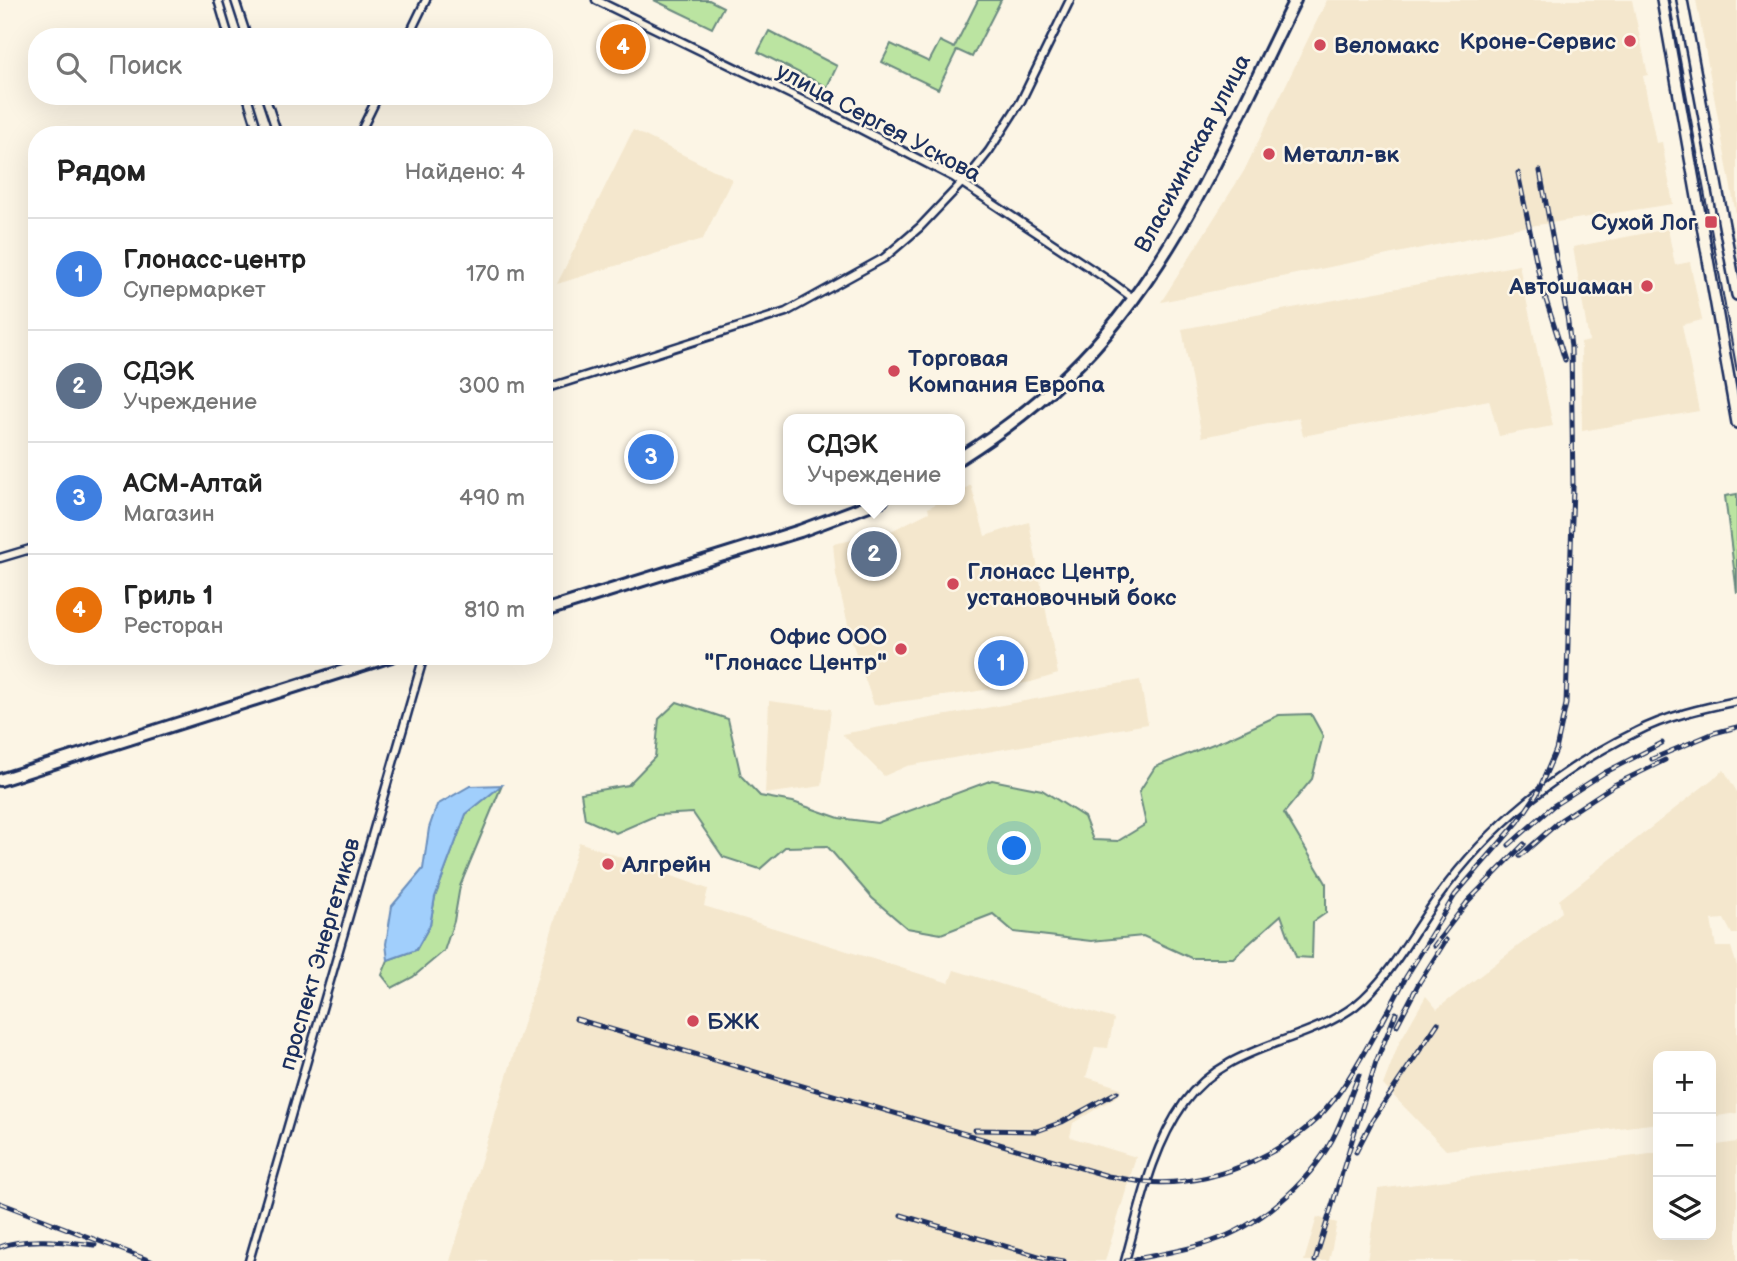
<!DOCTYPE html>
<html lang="ru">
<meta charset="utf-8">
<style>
:root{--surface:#fff;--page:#f2f2f2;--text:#222;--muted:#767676;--line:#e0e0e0;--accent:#d1495b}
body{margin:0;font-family:"Balsamiq Sans",sans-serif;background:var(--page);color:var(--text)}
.controls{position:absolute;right:21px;bottom:21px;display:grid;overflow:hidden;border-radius:14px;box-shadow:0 7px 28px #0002}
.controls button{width:63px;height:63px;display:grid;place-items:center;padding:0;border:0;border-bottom:2px solid var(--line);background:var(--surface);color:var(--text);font:35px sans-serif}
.you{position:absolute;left:1015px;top:849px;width:24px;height:24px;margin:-18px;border:5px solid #fff;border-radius:50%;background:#1a73e8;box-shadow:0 0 0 10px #1a73e833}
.badge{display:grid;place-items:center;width:46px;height:46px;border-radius:50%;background:var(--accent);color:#fff;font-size:23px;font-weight:700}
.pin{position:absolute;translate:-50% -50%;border:4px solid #fff;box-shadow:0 2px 7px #0006}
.popup{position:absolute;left:783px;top:414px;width:182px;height:91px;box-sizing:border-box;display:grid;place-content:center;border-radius:14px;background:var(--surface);filter:drop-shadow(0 2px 5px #0005);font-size:23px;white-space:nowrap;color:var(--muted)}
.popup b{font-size:26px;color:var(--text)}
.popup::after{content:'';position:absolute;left:50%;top:100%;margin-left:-14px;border:14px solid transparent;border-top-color:var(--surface)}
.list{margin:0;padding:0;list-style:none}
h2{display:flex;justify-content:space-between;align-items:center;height:91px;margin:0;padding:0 28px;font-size:30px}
h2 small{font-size:23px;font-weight:400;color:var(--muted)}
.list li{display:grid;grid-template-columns:46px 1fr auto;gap:21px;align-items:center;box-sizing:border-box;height:112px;padding:0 28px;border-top:2px solid var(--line)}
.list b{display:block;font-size:26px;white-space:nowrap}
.list p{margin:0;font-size:23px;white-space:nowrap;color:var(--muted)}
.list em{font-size:23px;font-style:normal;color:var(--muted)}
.icon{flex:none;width:38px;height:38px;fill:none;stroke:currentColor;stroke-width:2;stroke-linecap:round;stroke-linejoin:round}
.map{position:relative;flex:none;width:1737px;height:1261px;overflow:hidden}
.search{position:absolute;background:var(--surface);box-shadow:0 7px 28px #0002;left:28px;top:28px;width:525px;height:77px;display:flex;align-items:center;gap:18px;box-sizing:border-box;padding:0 24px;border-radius:28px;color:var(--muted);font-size:26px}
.panel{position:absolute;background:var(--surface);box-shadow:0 7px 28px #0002;left:28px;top:126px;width:525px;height:539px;border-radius:28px}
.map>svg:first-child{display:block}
.built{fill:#f4e7cd}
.green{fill:#bbe4a1;stroke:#6b8a80;stroke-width:2}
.water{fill:#a1cffc;stroke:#6b8fbd;stroke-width:2}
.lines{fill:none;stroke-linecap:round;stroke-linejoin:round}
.street-casing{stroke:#1b2f5e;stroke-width:11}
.secondary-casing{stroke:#1b2f5e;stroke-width:14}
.highway-casing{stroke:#1b2f5e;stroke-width:16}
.street{stroke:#fcf5e5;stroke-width:6}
.secondary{stroke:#fcf5e5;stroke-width:9}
.highway{stroke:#fcf5e5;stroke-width:10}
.tram{stroke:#1b2f5e;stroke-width:2}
.rail-casing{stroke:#1b2f5e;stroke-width:5}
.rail{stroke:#fcf5e5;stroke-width:2.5;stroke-dasharray:8;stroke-linecap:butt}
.poi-dot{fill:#d1495b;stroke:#fcf5e5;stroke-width:2.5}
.labels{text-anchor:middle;stroke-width:5;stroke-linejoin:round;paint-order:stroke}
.poi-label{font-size:23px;font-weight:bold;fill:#1b2f5e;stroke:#fcf5e5;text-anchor:start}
.street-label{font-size:23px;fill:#1b2f5e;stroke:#fcf5e5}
</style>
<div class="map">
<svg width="1737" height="1261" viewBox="0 0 1737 1261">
<rect width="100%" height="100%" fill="#fcf5e5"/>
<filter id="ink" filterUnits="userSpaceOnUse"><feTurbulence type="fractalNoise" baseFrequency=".0143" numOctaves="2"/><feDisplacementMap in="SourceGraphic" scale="14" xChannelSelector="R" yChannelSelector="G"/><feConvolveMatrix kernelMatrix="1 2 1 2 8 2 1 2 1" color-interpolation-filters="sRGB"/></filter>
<g filter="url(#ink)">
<g class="built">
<polygon points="1327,0 1632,0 1648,75 1643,76 1656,143 1662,142 1673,204 1518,228 1161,302 1244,171"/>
<polygon points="1696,0 1737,0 1737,220"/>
<polygon points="633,130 732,179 703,239 557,284"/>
<polygon points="1668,229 1675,265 1690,262 1702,320 1682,325 1699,411 1582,431 1581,343 1589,341 1573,247"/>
<polygon points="1519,265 1553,426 1499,436 1489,400 1303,436 1299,418 1202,437 1182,329"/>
<polygon points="971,485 985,536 1029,522 1058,674 1031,682 966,693 874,705 853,645 836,575 833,544 887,533 929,512 928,508 943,500 960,500 960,491"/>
<polygon points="1140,680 1148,724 907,766 884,776 842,734"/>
<polygon points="769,701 831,709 822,786 765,794"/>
<polygon points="1724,770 1737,792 1737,934 1732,934 1724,919 1711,920 1716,947 1731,947 1737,966 1737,1113 1711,1117 1711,1056 1658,1056 1658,1123 1446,1150 1383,1085 1399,1043 1426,996 1437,1009 1562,912 1559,900"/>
<polygon points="579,842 708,889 704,906 949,983 954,970 1114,1019 1108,1048 1095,1047 1086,1077 1121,1088 1119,1095 1073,1123 1070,1137 1136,1157 1105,1261 450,1261"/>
<polygon points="1737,1142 1737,1261 1367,1261 1378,1189 1658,1153 1658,1235 1711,1235 1711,1146"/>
<polygon points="1317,1217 1337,1223 1329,1261 1304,1261"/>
</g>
<g class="green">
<polygon points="654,0 709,0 723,7 712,28"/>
<polygon points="978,0 1001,0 972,57 957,50 938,89 882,62 891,44 929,62 940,41 954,48"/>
<polygon points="769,31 837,66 827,87 758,52"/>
<polygon points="1737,494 1737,593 1725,496"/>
<polygon points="677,702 728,719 741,776 760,796 793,802 839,818 877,823 992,780 1042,790 1084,817 1093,840 1118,841 1146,824 1139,792 1155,767 1231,737 1279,715 1311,714 1323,736 1312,779 1284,813 1326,883 1326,913 1313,922 1312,958 1296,957 1281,915 1233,958 1191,958 1143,936 1091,941 1014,932 993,914 941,934 907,928 872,898 827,846 785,847 760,869 723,857 693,813 657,815 616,833 585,819 581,793 628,785 655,757 659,719"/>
<polygon points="502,785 460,886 454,921 444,951 413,977 392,988 382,975 388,960 416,950 430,925 435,897 466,814"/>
</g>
<polygon class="water" points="502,785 466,814 435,897 430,925 416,950 388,960 386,944 392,906 423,869 429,828 437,805 470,786"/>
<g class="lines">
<defs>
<g id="street">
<polyline points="218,0 229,37"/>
<polyline points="235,0 247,37"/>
<polyline points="596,0 841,119 953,177 1111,282 1134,299"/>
<polyline points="408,37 426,0"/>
<polyline points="247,96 259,135"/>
<polyline points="265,96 278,135"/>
<polyline points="359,135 378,96"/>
<polyline points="544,389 786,312 884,258 920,227 974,170 989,151 1021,101 1070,0"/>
<polyline points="0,558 37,547"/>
<polyline points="249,1261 424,656"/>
<path d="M1125 1261C1140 1208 1151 1149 1184 1103 1228 1042 1302 1046 1356 1005 1391 977 1413 931 1439 896 1489 826 1559 769 1636 732 1667 716 1703 708 1737 701"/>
</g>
<g id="secondary">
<polyline points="1662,0 1737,423"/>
<polyline points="1682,0 1737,295"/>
</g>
<g id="highway">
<path d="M960 458C1019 421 1074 375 1118 319 1194 224 1241 108 1295 0"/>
<polyline points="544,611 800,531 882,500"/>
<polyline points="0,780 391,656"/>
</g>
</defs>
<use href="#street" class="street-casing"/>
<use href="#secondary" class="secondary-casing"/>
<use href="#highway" class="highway-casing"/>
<use href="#street" class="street"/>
<use href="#secondary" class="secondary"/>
<use href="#highway" class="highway"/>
<polyline class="tram" points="1669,0 1737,371"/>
<defs>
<g id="rail">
<polyline points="1518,173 1541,284 1565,360"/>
<polyline points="1652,759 1714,733 1737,727"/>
<polyline points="1509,845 1553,806 1604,773 1662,743"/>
<polyline points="1520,856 1562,819 1614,785 1665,760"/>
<polyline points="1429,938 1455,895 1518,822 1537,794 1556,750 1566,704 1573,487 1571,347 1567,316 1540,171"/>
<polyline points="1434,946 1468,901 1524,844"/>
<path d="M576 1019 1108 1176C1121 1178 1133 1181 1145 1182 1217 1188 1301 1149 1341 1090 1358 1065 1372 1038 1387 1012"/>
<polyline points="1383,1021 1406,977 1435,930"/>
<polyline points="1397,1025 1419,983 1446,940"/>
<polyline points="975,1130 1037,1131 1062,1122 1117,1092"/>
<polyline points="1356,1152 1372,1121 1438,1023"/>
<polyline points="0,1203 151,1261"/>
<polyline points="901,1215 1045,1258 1064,1261"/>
<path d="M0 1247C26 1236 68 1242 95 1245"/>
<path d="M1126 1261C1154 1255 1183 1251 1210 1242 1259 1226 1307 1185 1332 1140 1343 1120 1350 1096 1359 1075"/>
<polyline points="1315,1261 1376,1062 1396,1013"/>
</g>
</defs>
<use href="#rail" class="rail-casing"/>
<use href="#rail" class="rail"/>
</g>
</g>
<g class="poi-dot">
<circle cx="1630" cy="41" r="7"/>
<circle cx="1320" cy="45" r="7"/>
<circle cx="1269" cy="154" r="7"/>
<rect x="1704" y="215" width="14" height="14" rx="3.5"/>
<circle cx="1647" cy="286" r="7"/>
<circle cx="894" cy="371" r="7"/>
<circle cx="953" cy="584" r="7"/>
<circle cx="901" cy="649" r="7"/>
<circle cx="608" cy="864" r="7"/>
<circle cx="693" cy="1021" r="7"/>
</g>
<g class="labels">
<g class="poi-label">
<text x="1616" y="49" text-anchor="end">Кроне-Сервис</text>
<text x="1334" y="53">Веломакс</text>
<text x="1283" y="162">Металл-вк</text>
<text x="1697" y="230" text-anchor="end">Сухой Лог</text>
<text x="1633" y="294" text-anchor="end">Автошаман</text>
<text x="908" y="366">Торговая<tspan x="908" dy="26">Компания Европа</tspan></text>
<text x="967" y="579">Глонасс Центр,<tspan x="967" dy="26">установочный бокс</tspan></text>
<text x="887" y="644" text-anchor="end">Офис ООО<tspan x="887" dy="26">"Глонасс Центр"</tspan></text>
<text x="622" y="872">Алгрейн</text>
<text x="707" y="1029">БЖК</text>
</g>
<g class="street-label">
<text transform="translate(879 122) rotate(28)" y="8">улица Сергея Ускова</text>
<text transform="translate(1192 153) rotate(-62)" y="8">Власихинская улица</text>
<text transform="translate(319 954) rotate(-74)" y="8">проспект Энергетиков</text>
</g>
</g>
</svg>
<div class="controls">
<button>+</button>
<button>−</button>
<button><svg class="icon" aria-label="layers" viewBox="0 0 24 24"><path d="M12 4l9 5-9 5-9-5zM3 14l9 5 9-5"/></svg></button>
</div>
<div class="you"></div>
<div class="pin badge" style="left:1001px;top:663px;background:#3f7fe0">1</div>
<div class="pin badge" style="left:874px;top:554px;background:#5c6f8a">2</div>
<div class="popup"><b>СДЭК</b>Учреждение</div>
<div class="pin badge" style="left:651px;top:457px;background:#3f7fe0">3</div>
<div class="pin badge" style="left:623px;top:47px;background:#e8710a">4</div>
<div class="search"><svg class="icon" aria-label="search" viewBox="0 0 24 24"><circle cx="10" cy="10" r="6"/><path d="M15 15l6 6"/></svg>Поиск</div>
<section class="panel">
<h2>Рядом<small>Найдено: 4</small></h2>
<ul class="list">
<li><span class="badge" style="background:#3f7fe0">1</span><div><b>Глонасс-центр</b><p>Супермаркет</p></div><em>170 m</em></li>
<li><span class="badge" style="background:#5c6f8a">2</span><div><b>СДЭК</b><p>Учреждение</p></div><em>300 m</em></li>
<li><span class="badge" style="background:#3f7fe0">3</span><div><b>АСМ-Алтай</b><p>Магазин</p></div><em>490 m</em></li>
<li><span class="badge" style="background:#e8710a">4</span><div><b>Гриль 1</b><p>Ресторан</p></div><em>810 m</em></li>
</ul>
</section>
</div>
